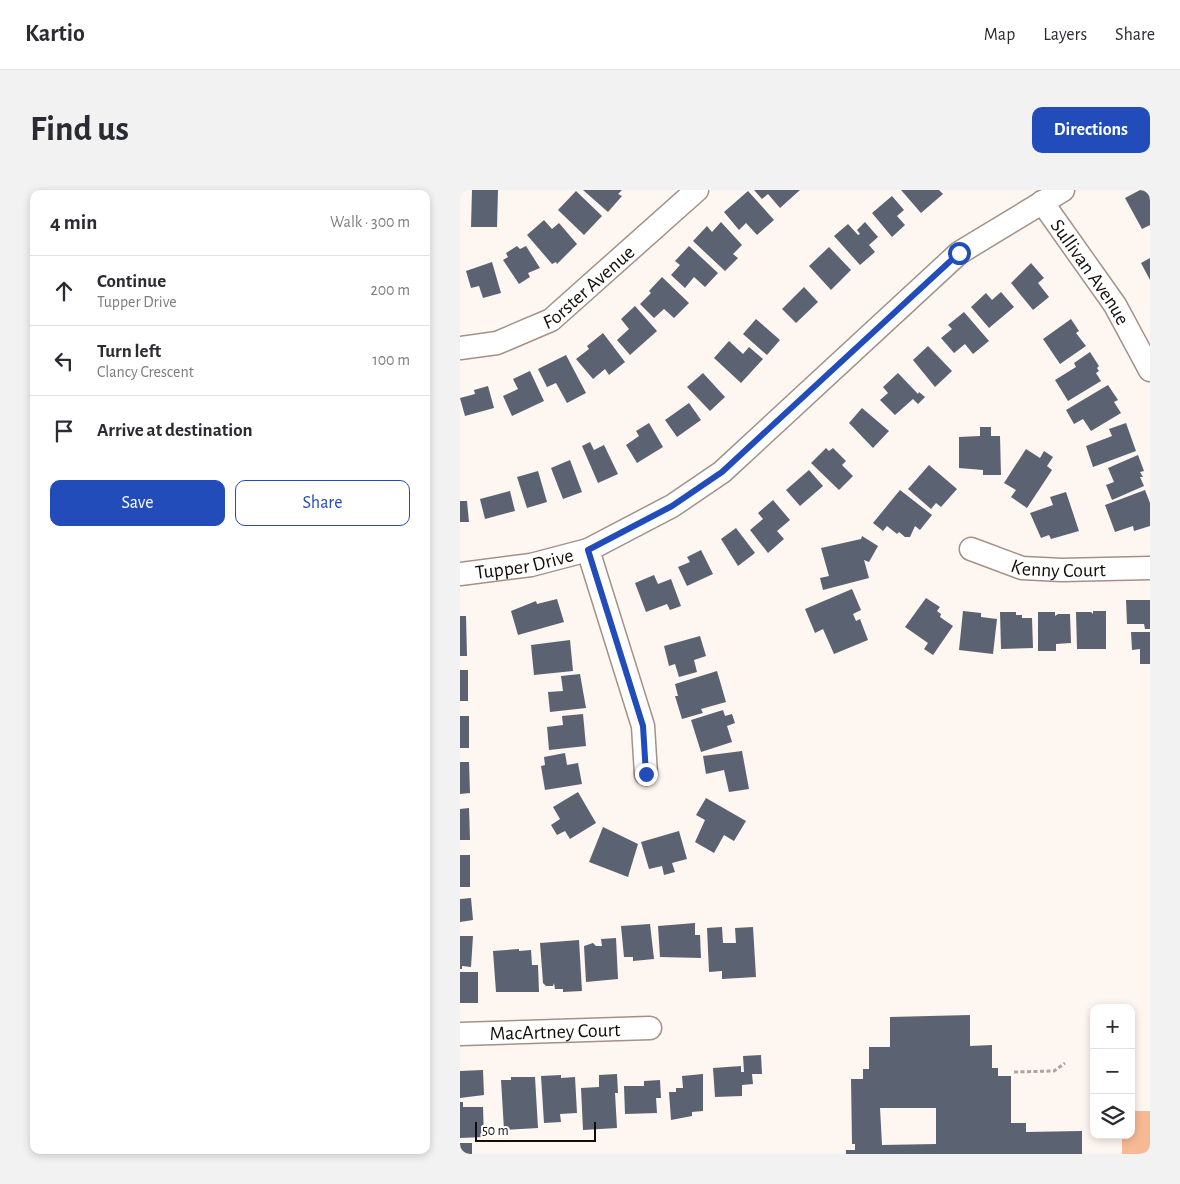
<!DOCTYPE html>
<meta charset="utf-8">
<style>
:root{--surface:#fff;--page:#f2f2f3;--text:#2b2b33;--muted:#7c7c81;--line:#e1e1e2;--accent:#224cba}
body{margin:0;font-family:"Alegreya Sans",sans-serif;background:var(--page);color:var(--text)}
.controls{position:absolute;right:15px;bottom:15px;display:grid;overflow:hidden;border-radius:10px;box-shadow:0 2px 8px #0003}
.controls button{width:45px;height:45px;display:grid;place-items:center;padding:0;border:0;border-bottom:1px solid var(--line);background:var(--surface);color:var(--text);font:25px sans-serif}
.scale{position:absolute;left:15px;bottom:12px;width:121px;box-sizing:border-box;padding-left:5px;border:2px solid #130c09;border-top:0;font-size:14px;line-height:18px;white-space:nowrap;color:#130c09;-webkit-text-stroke:4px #fff;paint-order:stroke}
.stop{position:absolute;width:15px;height:15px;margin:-11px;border:4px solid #224cba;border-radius:50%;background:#fff}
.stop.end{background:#224cba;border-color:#fff;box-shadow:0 1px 5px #0008}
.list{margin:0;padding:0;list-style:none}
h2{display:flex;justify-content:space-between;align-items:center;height:65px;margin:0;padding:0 20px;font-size:21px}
h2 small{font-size:16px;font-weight:400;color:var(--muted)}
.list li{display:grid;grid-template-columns:32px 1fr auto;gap:15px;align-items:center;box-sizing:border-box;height:70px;padding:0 20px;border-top:1px solid var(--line)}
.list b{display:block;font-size:19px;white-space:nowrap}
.list p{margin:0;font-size:16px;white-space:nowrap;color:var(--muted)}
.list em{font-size:16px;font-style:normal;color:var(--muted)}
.actions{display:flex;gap:10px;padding:15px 20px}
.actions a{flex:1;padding:11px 0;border:1px solid var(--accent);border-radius:10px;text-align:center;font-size:18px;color:var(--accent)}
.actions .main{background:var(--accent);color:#fff}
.icon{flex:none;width:28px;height:28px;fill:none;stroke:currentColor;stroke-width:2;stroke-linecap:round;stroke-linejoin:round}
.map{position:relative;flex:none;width:690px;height:964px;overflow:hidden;border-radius:10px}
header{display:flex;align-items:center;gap:30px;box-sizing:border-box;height:70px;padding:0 25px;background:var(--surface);border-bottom:1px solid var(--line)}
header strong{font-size:24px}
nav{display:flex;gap:28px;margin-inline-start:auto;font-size:18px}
.intro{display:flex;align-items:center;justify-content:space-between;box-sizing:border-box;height:120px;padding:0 30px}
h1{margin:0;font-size:35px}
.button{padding:12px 22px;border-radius:10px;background:var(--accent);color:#fff;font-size:18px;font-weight:700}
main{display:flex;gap:30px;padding:0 30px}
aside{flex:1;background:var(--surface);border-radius:10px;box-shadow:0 2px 8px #0003}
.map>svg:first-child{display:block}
.green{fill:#f7b994}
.building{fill:#5b6272;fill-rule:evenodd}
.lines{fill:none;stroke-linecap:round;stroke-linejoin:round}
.minor-casing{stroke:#a39187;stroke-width:25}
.path{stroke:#ada5a1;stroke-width:3;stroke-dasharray:4 2.5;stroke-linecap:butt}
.minor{stroke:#fff;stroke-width:22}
.route{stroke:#224cba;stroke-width:6}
.labels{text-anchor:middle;stroke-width:4;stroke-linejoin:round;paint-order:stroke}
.street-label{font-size:20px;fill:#130c09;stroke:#fff}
</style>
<header>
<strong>Kartio</strong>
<nav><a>Map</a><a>Layers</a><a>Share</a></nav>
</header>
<div class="intro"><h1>Find us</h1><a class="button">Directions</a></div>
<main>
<aside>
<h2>4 min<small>Walk · 300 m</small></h2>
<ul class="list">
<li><svg class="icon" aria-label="ahead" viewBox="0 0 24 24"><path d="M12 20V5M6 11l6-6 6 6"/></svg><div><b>Continue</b><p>Tupper Drive</p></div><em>200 m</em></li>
<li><svg class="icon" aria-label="left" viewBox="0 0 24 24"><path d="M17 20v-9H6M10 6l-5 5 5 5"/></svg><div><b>Turn left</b><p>Clancy Crescent</p></div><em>100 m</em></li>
<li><svg class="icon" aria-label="arrive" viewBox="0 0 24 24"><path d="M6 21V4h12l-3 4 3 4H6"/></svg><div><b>Arrive at destination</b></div></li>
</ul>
<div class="actions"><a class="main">Save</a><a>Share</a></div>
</aside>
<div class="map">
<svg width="690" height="964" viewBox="0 0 690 964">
<rect width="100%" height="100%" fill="#fef6f1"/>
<polygon class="green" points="671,921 690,921 690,964 662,964 662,945 671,945"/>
<g class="building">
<polygon points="12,0 38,0 37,37 11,37"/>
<polygon points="123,0 162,0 158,4 162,6 148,22"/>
<polygon points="294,0 340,0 320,18 308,4 302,9"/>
<polygon points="441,0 479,0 483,4 461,23"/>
<polygon points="680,0 690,0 690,35 682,39 665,8"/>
<polygon points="116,1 142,26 124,45 98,20"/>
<polygon points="288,1 314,30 297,45 286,33 279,40 264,22"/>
<polygon points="432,6 444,20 437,26 445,35 432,47 412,23"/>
<polygon points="84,30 92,39 99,33 117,54 97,74 96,72 92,74 67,45"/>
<polygon points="261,32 282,55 273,64 278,68 265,81 233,51 247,36 252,42"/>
<polygon points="405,32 418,47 409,55 415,62 400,75 374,46 388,34 398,45 400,44 397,40"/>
<polygon points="57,56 60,59 66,56 80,78 68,83 70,87 59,94 43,70 48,67 46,63"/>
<polygon points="229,56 258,83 245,97 234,87 225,98 211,85 220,75 215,71"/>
<polygon points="369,57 391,80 371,100 349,76"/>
<polygon points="690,68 690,90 681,73"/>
<polygon points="32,72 41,103 23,108 19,96 11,98 6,81"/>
<polygon points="571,73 584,88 578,93 589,107 573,120 551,93"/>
<polygon points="202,87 229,113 214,128 204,119 194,128 180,114 191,103 189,101"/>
<polygon points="344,97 358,112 336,133 322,119"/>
<polygon points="541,102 554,117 529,138 511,117 526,103 532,110"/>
<polygon points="175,116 197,141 170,165 157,150 169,139 161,129"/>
<polygon points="504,122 529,151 513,164 505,154 494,163 481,148 492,139 488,135"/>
<polygon points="296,129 320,150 307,165 283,144"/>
<polygon points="611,129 619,141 616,143 626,156 600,174 583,149"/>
<polygon points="143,143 165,172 149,185 145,179 133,189 116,169 129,159 127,156"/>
<polygon points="269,151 283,164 289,157 303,169 281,193 254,168"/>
<polygon points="468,156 492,181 475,197 453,170"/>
<polygon points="630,162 639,176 637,178 639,181 636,183 641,191 608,211 595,190 616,177 614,173"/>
<polygon points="106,165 126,203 107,213 96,193 87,197 78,179"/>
<polygon points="70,181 84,211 52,226 43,206 58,199 53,189"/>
<polygon points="243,183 265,207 250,221 227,197"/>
<polygon points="438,183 458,204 459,202 465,207 458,214 453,209 435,225 420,210 428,203 423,197"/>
<polygon points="648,195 658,210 654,212 661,223 631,241 623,229 614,234 606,220"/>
<polygon points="28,196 34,218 5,226 0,208 15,204 14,200"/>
<polygon points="229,213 241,230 217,247 205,230"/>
<polygon points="402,218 429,241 413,258 389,233"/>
<polygon points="189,233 203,257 177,273 166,255 179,246 176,241"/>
<polygon points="666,233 676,261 633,277 626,256 652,246 649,239"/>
<polygon points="520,237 531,237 531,246 540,246 541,285 523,285 523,280 499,278 499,247 520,246"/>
<polygon points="130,252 134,260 144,255 158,284 138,293 122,256"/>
<polygon points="366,258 369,261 373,258 386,271 382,275 393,286 379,300 351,273"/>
<polygon points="566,259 580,268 584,261 593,267 587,276 592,280 567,318 551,307 556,300 544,293"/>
<polygon points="678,265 684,281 680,282 683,287 680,287 684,296 652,310 646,295 654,292 648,278"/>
<polygon points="110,270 122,302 103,309 91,278"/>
<polygon points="469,275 497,299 481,317 476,313 471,319 448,299"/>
<polygon points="349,280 363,296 340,316 326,300"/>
<polygon points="78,281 87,312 67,318 57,287"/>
<polygon points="440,300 472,325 460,340 455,336 450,347 445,347 439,342 437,344 427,336 423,341 413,333"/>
<polygon points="685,300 690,313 690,336 674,341 673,336 655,342 645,315"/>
<polygon points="50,301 55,321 25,329 20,309"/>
<polygon points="606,302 619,341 591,349 589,345 581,348 570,323 593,315 590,307"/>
<polygon points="313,310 330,330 317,341 324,349 308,363 290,340 303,329 298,323"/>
<polygon points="0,311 7,311 9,332 0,332"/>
<polygon points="276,338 295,363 278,376 261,349"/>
<polygon points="402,346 418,356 409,372 404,370 409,388 363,400 360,388 369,386 361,358 401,349"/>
<polygon points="241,360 253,384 227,396 218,377 230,372 227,367"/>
<polygon points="194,385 198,394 211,389 221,416 210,420 207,414 186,422 175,393"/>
<polygon points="392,399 401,420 393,424 396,431 400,429 408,450 374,464 363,439 355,443 345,419"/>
<polygon points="466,408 480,417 477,421 481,424 480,427 493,436 473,465 464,459 468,453 445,437"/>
<polygon points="97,409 104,432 58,445 51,421 76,411 77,414"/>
<polygon points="666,410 690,410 690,439 685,439 684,434 667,434"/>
<polygon points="503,421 521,423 521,427 537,429 533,464 499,460"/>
<polygon points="633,421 646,421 646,459 617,459 616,422 631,422 633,424"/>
<polygon points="540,422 556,422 556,425 562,425 562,428 572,428 573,458 541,459"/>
<polygon points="578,422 595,422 595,426 598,424 610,424 611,453 596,454 596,461 578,461"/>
<polygon points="0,426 6,426 7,466 0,466"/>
<polygon points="671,442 690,442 690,474 680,474 680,459 672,460"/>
<polygon points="240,446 246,466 234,470 237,482 219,487 215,474 209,476 204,456"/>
<polygon points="110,450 113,481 74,485 71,455"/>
<rect x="0" y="480" width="8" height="31"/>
<polygon points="257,481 266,512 241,519 243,523 222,529 215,506 218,506 215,494"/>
<polygon points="120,484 126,518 90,522 88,502 103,501 101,486"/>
<polygon points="263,520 265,526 272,524 275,533 267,536 272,552 241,562 231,530"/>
<polygon points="123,524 126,556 89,560 87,537 103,535 102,526"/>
<rect x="0" y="526" width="9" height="32"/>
<polygon points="282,561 289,599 269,602 264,580 246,584 243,566"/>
<polygon points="105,563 107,575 118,573 122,594 85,600 81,576 85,575 84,567"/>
<polygon points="0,572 9,572 10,603 0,604"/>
<polygon points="118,602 136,633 110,649 105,641 97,645 91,635 100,629 93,617"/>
<polygon points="246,608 286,631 274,651 264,645 254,663 235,652 245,630 236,625"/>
<polygon points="9,618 10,650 0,650 0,619"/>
<polygon points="143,637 178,654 168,687 129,672"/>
<polygon points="219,641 227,669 212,673 215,682 204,685 202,676 189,679 181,652"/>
<rect x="0" y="665" width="10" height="32"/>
<polygon points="11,708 13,730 0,732 0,709"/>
<polygon points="235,733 235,745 240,745 241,768 200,767 198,736"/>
<polygon points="190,734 194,769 173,771 173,767 164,767 161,736"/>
<polygon points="262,737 263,753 276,753 275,738 293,737 296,787 262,789 262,781 249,782 247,738"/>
<polygon points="0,746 13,746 11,777 2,776 2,779 0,779"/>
<polygon points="156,748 158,789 126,792 124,756 133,753 136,756 142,756 141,749"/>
<polygon points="119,750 122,801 103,802 103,799 95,799 94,793 93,796 86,796 83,793 80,753"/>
<polygon points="59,759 59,761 71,760 72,775 78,775 79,802 36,802 33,761"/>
<rect x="0" y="782" width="18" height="31"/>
<path d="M510 825V856L532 855V878H538V886H551V933H566V942L622 941V964H386V960H395V954H392L391 889H403V879H409V857H430V827ZM420 918H476V954L422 955Z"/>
<polygon points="301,865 302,884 292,884 293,894 282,895 282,906 255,907 253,878 281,876 281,882 284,882 283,866"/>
<polygon points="23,880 24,905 0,908 0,881"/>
<polygon points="157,884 158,903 155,903 157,938 123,940 121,898 139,897 139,885"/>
<polygon points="243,884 243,921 232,922 232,926 211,930 209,902 216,902 216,898 223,898 222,886"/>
<polygon points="101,885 101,888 115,887 117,923 100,924 101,932 84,933 81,886"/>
<polygon points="51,887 75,887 78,938 44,940 41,890 51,890"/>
<polygon points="200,890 201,908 196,908 197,923 165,924 164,896 184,896 184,891"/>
<polygon points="0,912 3,912 3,917 23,917 24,947 0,948"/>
<rect x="0" y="953" width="12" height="11"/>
</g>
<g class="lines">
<defs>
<g id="minor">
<path id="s1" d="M582 12 655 115 690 180"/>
<path id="s2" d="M0 158 37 153 91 130 237 0"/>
<path id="s3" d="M511 359 562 378 602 380 690 378"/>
<polyline points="128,360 183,536 186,584"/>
<path id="s4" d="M0 384 71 375 128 360 212 316 262 282 499 63 603 0"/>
<path id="s5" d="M0 844 190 838"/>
</g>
</defs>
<use href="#minor" class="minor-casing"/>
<polyline class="path" points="554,882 594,881 605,873"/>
<use href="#minor" class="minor"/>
</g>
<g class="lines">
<polyline class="route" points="186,584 183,536 128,360 212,316 262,282 499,63"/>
</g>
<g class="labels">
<g class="street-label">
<text dy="7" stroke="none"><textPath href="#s1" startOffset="85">Sullivan Avenue</textPath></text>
<text dy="7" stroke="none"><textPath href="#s2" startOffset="146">Forster Avenue</textPath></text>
<text dy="7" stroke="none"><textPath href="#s4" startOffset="65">Tupper Drive</textPath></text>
<text dy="7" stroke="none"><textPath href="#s3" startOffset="91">Kenny Court</textPath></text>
<text dy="7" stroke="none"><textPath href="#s5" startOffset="95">MacArtney Court</textPath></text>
</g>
</g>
</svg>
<div class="controls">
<button>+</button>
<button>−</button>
<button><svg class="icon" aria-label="layers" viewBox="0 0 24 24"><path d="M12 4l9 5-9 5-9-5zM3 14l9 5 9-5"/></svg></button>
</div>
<div class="scale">50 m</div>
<div class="stop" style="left:499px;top:63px"></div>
<div class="stop end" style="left:186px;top:584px"></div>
</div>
</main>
